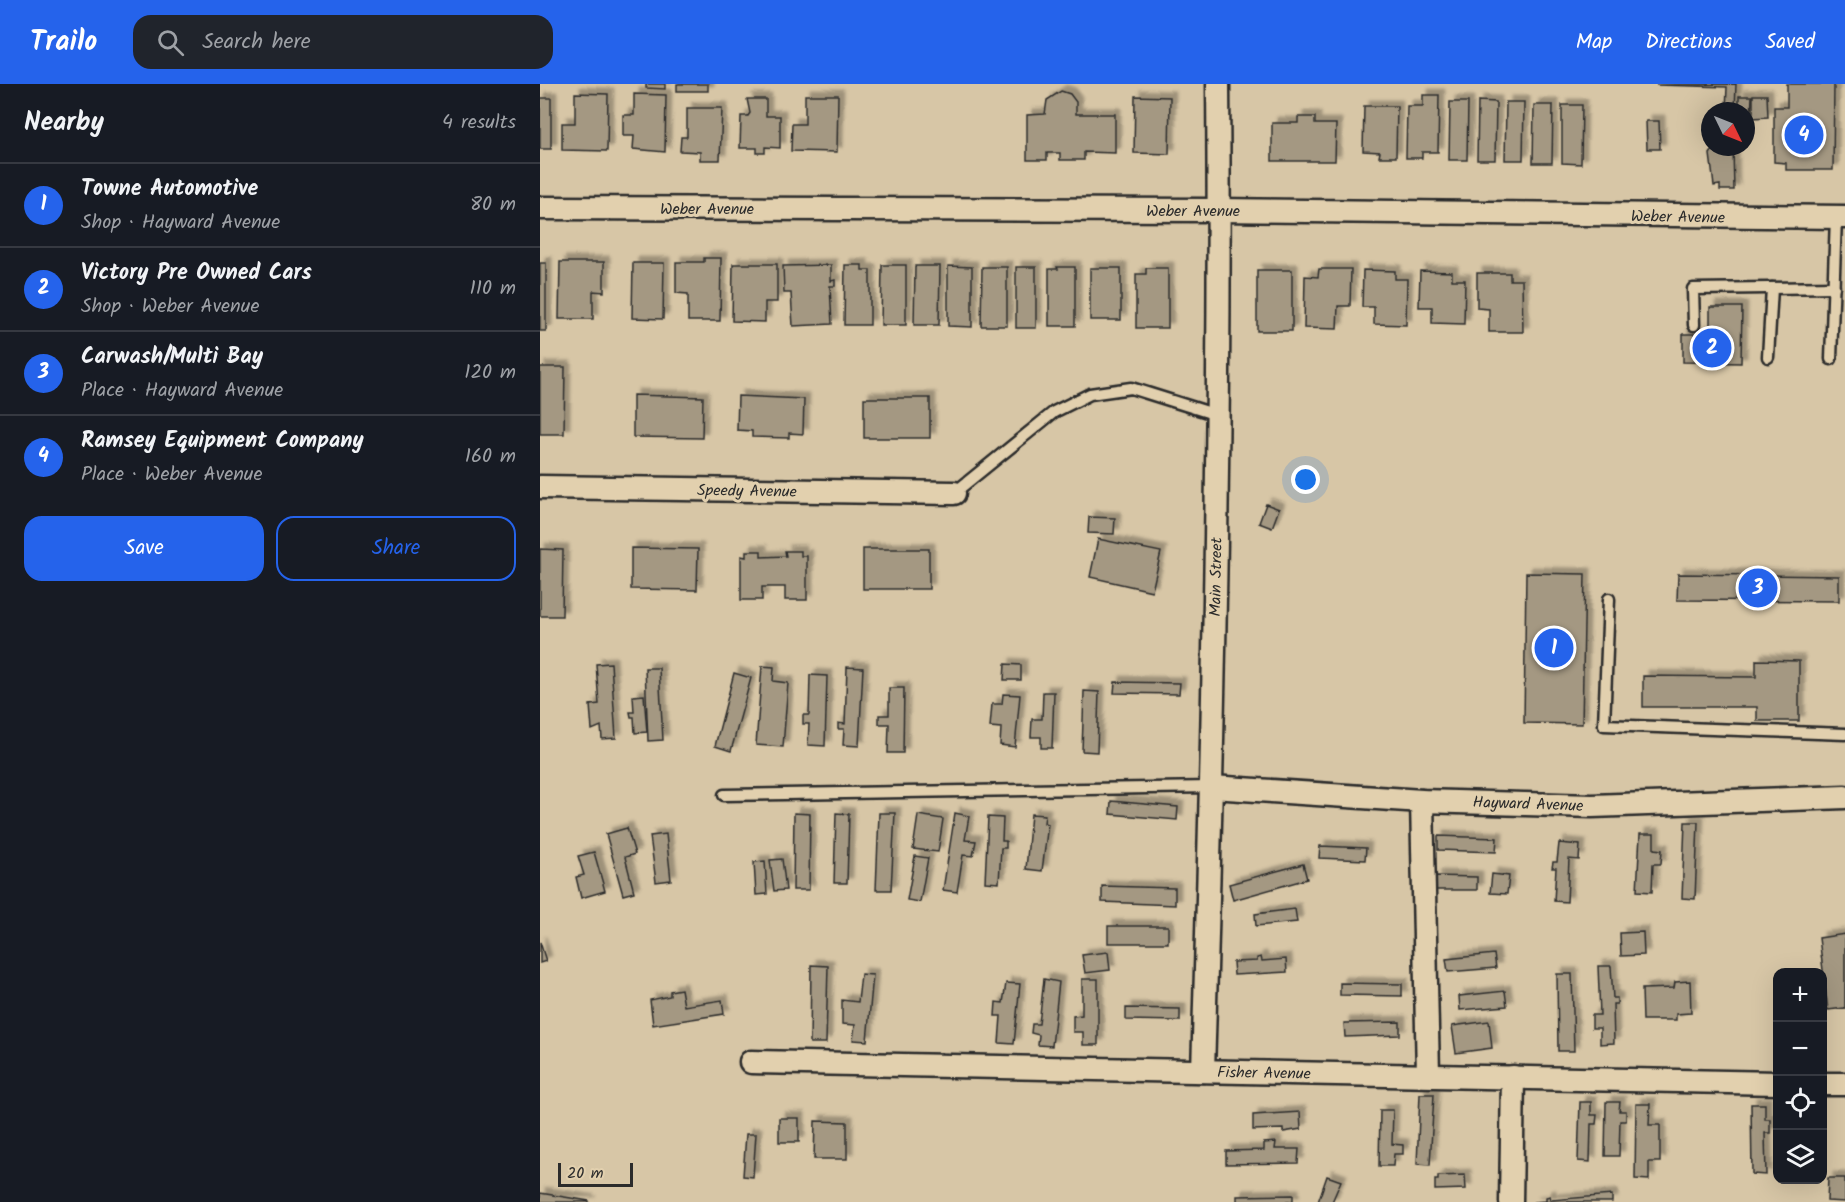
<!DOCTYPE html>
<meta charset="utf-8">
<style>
:root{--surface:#171b24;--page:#20242c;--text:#f1f3f6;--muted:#9ea1a6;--line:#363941;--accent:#2563eb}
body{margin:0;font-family:Kalam,sans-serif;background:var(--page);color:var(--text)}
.controls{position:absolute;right:18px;bottom:18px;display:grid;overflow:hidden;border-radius:12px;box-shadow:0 6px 24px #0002}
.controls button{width:54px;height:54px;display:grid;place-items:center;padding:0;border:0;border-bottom:2px solid var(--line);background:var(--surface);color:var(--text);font:30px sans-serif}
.compass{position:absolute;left:1161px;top:18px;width:54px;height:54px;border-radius:50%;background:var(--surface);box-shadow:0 6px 24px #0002;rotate:133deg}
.scale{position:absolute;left:18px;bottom:15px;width:75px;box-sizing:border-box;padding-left:6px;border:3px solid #2b2b2b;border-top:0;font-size:16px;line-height:21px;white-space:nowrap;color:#2b2b2b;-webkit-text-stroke:4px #e2d0ae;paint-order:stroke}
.you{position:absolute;left:766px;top:396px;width:21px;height:21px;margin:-15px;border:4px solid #fff;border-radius:50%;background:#1a73e8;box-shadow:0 0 0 9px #1a73e833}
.badge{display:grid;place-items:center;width:39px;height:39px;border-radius:50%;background:var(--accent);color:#fff;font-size:20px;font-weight:700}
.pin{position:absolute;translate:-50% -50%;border:3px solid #fff;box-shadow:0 2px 6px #0006}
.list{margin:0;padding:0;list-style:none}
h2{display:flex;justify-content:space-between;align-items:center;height:78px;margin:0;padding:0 24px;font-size:26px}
h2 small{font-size:20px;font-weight:400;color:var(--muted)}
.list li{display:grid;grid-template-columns:39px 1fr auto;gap:18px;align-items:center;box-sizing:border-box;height:84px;padding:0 24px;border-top:2px solid var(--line)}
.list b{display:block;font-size:22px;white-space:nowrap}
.list p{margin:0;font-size:20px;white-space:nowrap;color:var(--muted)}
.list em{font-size:20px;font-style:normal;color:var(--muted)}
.actions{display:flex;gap:12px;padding:18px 24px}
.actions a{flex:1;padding:14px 0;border:2px solid var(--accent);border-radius:18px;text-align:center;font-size:21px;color:var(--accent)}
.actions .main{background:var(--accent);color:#fff}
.icon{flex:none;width:33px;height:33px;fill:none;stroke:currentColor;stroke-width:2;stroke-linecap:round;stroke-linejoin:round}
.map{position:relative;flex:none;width:1305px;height:1118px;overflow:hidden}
header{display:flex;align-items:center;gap:36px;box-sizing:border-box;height:84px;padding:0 30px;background:var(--accent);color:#fff}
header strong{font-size:28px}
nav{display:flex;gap:33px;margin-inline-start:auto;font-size:21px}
.search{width:420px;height:54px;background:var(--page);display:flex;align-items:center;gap:15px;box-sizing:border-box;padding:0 21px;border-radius:18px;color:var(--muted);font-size:22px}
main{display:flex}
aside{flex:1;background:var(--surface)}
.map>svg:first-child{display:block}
.building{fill:#a49882;stroke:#2b2b2b;stroke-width:1.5;filter:url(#shadow)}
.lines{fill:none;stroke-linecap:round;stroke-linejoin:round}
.service-casing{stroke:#2b2b2b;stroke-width:15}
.minor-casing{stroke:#2b2b2b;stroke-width:27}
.service{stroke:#e2d0ae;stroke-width:10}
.minor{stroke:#e2d0ae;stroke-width:22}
.labels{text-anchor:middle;stroke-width:6;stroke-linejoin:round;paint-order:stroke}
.street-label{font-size:16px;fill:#2b2b2b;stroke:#e2d0ae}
</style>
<header>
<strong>Trailo</strong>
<div class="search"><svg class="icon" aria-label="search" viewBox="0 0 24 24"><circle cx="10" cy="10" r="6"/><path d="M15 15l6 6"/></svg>Search here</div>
<nav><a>Map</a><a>Directions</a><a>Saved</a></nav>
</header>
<main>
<aside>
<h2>Nearby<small>4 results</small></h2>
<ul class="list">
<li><span class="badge">1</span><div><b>Towne Automotive</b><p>Shop · Hayward Avenue</p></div><em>80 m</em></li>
<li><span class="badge">2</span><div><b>Victory Pre Owned Cars</b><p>Shop · Weber Avenue</p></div><em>110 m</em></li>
<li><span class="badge">3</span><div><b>Carwash/Multi Bay</b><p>Place · Hayward Avenue</p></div><em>120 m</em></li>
<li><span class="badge">4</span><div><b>Ramsey Equipment Company</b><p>Place · Weber Avenue</p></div><em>160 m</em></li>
</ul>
<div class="actions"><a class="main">Save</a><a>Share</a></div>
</aside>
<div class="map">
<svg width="1305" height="1118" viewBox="0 0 1305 1118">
<defs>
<filter id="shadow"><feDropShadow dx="5.5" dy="-5.5" stdDeviation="1.5" flood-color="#0004"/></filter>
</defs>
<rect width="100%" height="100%" fill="#d7c6a6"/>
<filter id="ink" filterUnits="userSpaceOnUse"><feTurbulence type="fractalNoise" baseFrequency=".0167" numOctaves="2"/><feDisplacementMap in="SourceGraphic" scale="12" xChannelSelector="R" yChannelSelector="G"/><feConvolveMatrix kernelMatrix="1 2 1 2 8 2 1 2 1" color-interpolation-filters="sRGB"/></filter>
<g filter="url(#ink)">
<g class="building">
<polygon points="106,0 125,0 125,5 106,4"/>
<rect x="137" y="0" width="31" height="7"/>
<polygon points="1196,0 1195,27 1186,27 1187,3 1116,1"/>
<polygon points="1247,0 1294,0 1293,86 1246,86 1246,79 1234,78 1234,23 1247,23"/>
<polygon points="521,7 530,10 536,18 536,30 575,30 575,69 544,68 544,76 520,76 520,69 507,69 507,76 487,76 487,31 505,30 507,16"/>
<polygon points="35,9 68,10 67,67 22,66 22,39 35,39"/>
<polygon points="94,10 126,11 125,68 93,65 94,52 83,52 83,31 94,31"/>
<polygon points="265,11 298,11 297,68 251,67 252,40 265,40"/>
<polygon points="883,11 899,11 898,68 882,68 882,74 866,74 867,22 883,22"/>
<polygon points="1213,11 1227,11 1228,33 1213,34"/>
<polygon points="595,12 630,13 629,70 594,69"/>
<polygon points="1199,12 1212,12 1211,35 1206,35 1206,27 1199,27"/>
<rect x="0" y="14" width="11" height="51"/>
<polygon points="207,15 226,15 226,32 240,32 240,64 225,63 225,69 217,69 217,64 200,64 201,32 208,32 210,29"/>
<polygon points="938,17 956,18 955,76 937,76"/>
<polygon points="910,18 928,18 927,76 909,76"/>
<polygon points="966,18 984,18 983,76 965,76"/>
<polygon points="994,21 1013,21 1012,79 993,79"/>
<polygon points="1022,21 1042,21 1041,80 1022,79"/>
<polygon points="824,22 857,22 856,73 839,73 840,68 823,67"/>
<polygon points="147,24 182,24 180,76 160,76 160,68 140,67 141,53 147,53"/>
<polygon points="758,33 775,33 775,40 796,40 795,77 732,77 732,39 758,39"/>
<polygon points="1106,37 1119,37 1120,65 1107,65"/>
<polygon points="1193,63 1194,106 1180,106 1180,101 1174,102 1170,70 1174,64"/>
<polygon points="164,174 181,174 180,237 148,237 148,210 136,209 136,178 164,178"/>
<polygon points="20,178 64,178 64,208 53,207 53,235 19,235"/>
<rect x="0" y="179" width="6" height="68"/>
<polygon points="93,179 124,179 123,235 92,234"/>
<polygon points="193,180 237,180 237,218 225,218 225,238 192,237"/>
<polygon points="291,181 291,197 295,196 295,202 290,202 292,240 253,242 251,209 244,209 243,182"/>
<polygon points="305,181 322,181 322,186 330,186 330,241 304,241"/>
<polygon points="342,181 366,181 366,241 341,241"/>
<polygon points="375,182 400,182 399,241 374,241"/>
<polygon points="408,182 432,183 432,243 408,242"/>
<polygon points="442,183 467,183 467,242 441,242"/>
<rect x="476" y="183" width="20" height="61"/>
<polygon points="517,183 535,183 535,242 509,242 509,185 518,185"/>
<rect x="550" y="184" width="31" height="52"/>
<polygon points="606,184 628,184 628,244 596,244 596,190 606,190"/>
<polygon points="779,185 811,185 810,222 798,222 797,245 764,244 765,192 778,193"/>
<rect x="717" y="186" width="35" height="61"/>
<polygon points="823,186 855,187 855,195 867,195 866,241 834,240 834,223 822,223"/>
<polygon points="880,187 912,188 912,196 925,196 924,240 892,239 892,223 879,223"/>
<polygon points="937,189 970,189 970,196 982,196 983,248 949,248 949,225 937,224"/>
<polygon points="1170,223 1202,223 1201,279 1143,278 1143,250 1170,250"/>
<polygon points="0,283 25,283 24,350 0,350"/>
<polygon points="93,311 163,313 162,354 93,353"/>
<polygon points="198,312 264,315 263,350 249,349 249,354 212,353 212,347 197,346"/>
<rect x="324" y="314" width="66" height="40"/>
<polygon points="726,420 739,425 732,444 719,439"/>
<polygon points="549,433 575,434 574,450 548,449"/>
<polygon points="558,455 621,468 612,507 550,493"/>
<polygon points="91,464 158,465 157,506 91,505"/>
<polygon points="0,465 23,466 22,532 0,532"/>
<rect x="323" y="465" width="66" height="40"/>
<polygon points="206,467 221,467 221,473 246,472 245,467 261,467 261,472 267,472 267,516 245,516 245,503 222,503 222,516 201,516 201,472 206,473"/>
<polygon points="986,489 1045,490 1042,640 984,639"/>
<polygon points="1138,490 1299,492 1299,517 1137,516"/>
<polygon points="1216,576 1259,577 1259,637 1217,637 1217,623 1103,623 1103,592 1216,593"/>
<polygon points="71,579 76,654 62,655 61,642 52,646 50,621 59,620 56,580"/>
<polygon points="465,580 481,581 481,596 464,596"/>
<polygon points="222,582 234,583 233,597 248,599 243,663 216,661"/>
<polygon points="307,583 323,584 319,662 303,661 304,645 298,645 298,639 305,640"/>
<polygon points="105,584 119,584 123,656 108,657"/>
<polygon points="194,589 211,594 191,667 175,662"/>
<polygon points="270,591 287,592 285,662 268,661 269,640 263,640 263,631 269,631"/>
<polygon points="575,598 640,599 639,610 574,609"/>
<polygon points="349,604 364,604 363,669 348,669 349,640 339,640 339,631 349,631"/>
<polygon points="544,607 559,608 557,668 542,667"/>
<polygon points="503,608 514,608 512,664 501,664 501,653 491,653 492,635 502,635"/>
<polygon points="463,610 480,611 475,663 460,661 461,644 450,643 452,620 462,620"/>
<polygon points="104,611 107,648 95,649 94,633 91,633 90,628 94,628 93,612"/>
<polygon points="571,717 638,723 637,736 570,730"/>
<polygon points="254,729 270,730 269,806 253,806"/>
<polygon points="296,729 309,730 307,799 294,799"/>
<polygon points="339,729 355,729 351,806 336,806"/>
<polygon points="415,729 429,732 425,756 436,757 433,772 423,771 417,808 403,806"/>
<polygon points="491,730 505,731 504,739 508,740 502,787 486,785"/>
<polygon points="378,731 403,735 398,768 373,765"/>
<polygon points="448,733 463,734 462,757 466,757 466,764 461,764 459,799 445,798"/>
<polygon points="1145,738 1158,738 1155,815 1142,814"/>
<polygon points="87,744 95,770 85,773 94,808 83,811 66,750"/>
<polygon points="126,750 131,796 116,798 110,752"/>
<polygon points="1100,750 1114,750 1114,765 1122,766 1121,780 1113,780 1112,808 1097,807"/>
<polygon points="898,752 957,754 956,768 898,766"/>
<polygon points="1019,759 1040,761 1039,776 1029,775 1027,818 1014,817 1016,784 1012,784 1013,778 1017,778"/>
<polygon points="780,762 826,764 825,776 779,774"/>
<polygon points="54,768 65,807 41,814 36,793 44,791 38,772"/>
<polygon points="375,772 388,774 380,818 367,816"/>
<polygon points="242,775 246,806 234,807 230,776"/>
<polygon points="225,777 227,810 216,811 214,778"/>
<polygon points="763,780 767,795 693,816 689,800"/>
<polygon points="952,790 969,792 967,810 950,809"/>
<polygon points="896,792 937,793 937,806 896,806"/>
<polygon points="562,802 635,804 635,821 562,818"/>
<polygon points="755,825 757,838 716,842 715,830"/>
<rect x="568" y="842" width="60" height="17"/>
<polygon points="1103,848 1104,871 1081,872 1080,849"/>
<polygon points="1305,850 1305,924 1288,926 1279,854"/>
<polygon points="0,858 6,877 0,879"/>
<polygon points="568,868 570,886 545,889 542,871"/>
<polygon points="954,870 956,884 908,888 906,875"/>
<polygon points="721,873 722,877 746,875 747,888 694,891 693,878 717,877 717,874"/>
<polygon points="271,881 288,882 286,959 270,959"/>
<polygon points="1058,882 1071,882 1073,914 1077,914 1077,920 1073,920 1074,959 1060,960 1060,944 1052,944 1052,931 1060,931"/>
<polygon points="321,890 333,891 327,957 313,956 315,941 302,940 302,916 318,918"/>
<polygon points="1017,890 1032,890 1034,967 1018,967"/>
<polygon points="504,895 519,898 512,962 498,961 499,951 491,949 492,940 499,940"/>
<polygon points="542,895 558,895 558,961 543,961 543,948 533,948 533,932 542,931"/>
<polygon points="1150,897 1151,929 1136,930 1136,936 1103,936 1102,905 1134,904 1135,898"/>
<polygon points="466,899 480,900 474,960 459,959 461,932 455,932 456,918 463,919"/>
<polygon points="800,899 862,900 862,912 800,911"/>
<polygon points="141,905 144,922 182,916 184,930 113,941 110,916 130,912 130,907"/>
<polygon points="965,907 967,922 920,926 919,912"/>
<polygon points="586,924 640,925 640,937 586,936"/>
<polygon points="949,937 952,964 916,969 912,942"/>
<polygon points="860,938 860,951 805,953 804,939"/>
<polygon points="880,1010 894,1010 890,1081 877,1080"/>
<polygon points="1040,1018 1051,1018 1051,1031 1057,1031 1056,1040 1051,1040 1050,1078 1038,1077"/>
<polygon points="1066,1018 1080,1018 1079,1027 1086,1027 1086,1037 1080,1037 1079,1072 1065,1072"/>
<polygon points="1096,1020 1110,1020 1109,1041 1120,1041 1120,1078 1109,1078 1109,1096 1095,1095"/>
<polygon points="1211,1020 1225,1020 1225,1035 1230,1035 1230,1049 1225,1049 1226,1091 1212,1090"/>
<polygon points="840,1026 853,1026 852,1060 863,1061 863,1070 854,1070 853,1082 839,1082"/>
<polygon points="760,1028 761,1045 743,1048 743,1045 713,1046 713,1031"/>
<rect x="239" y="1034" width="20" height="24"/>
<polygon points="275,1037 307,1038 307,1075 274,1075"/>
<polygon points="206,1050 216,1050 213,1093 203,1092"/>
<polygon points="736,1058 735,1065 759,1065 758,1079 686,1080 686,1067 724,1066 724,1059"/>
<polygon points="925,1091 926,1105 895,1106 895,1096 898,1096 898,1092"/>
<polygon points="787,1092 801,1097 792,1118 778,1118"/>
<polygon points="1288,1094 1305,1094 1305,1118 1287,1117"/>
<polygon points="0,1109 49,1117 49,1118 0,1118"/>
<polygon points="753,1111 753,1118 697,1118 697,1112"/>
<polygon points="1072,1111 1072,1118 993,1118 1006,1117 1006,1113 1010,1112 1011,1116"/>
</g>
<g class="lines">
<defs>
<g id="service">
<polyline points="1154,241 1153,205 1294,203"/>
<polyline points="1228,273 1232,204"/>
<polyline points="1291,275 1296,133"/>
<polyline points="414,409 514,328 550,310 591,304 677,331"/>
<polyline points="1069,515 1064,641 1305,650"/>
<polyline points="184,711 672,703"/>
</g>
<g id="minor">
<polyline points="0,124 679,126 1305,133"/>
<polyline points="0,403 414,409"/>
<polyline points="672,703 882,717 1052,722 1305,713"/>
<polyline points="882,717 888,990"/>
<polyline points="211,978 1238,999"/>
<path d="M663 987C673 658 681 329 678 0"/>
<polyline points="1282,1000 1305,1000"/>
<polyline points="971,1118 973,993"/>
</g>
</defs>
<use href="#service" class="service-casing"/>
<use href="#minor" class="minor-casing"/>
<use href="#service" class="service"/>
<use href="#minor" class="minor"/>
</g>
</g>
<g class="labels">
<g class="street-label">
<text x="167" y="130">Weber Avenue</text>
<text x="653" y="132">Weber Avenue</text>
<text transform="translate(1138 132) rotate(1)" y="6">Weber Avenue</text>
<text transform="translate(207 406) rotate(1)" y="6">Speedy Avenue</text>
<text transform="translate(675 493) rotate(-89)" y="6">Main Street</text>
<text transform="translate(988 719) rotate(2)" y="6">Hayward Avenue</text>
<text transform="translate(724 988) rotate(1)" y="6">Fisher Avenue</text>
</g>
</g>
</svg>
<div class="controls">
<button>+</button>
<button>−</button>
<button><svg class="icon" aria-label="locate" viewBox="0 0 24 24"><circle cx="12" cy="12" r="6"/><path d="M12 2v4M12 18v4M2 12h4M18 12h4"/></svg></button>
<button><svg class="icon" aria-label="layers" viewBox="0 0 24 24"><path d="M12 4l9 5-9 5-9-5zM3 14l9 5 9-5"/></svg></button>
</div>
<svg class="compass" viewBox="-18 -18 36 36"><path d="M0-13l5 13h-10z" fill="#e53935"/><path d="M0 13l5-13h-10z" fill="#9ea1a6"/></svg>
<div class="scale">20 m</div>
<div class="you"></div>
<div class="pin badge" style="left:1014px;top:564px">1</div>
<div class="pin badge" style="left:1172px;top:264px">2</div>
<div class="pin badge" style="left:1218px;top:504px">3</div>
<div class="pin badge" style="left:1264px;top:51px">4</div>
</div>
</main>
